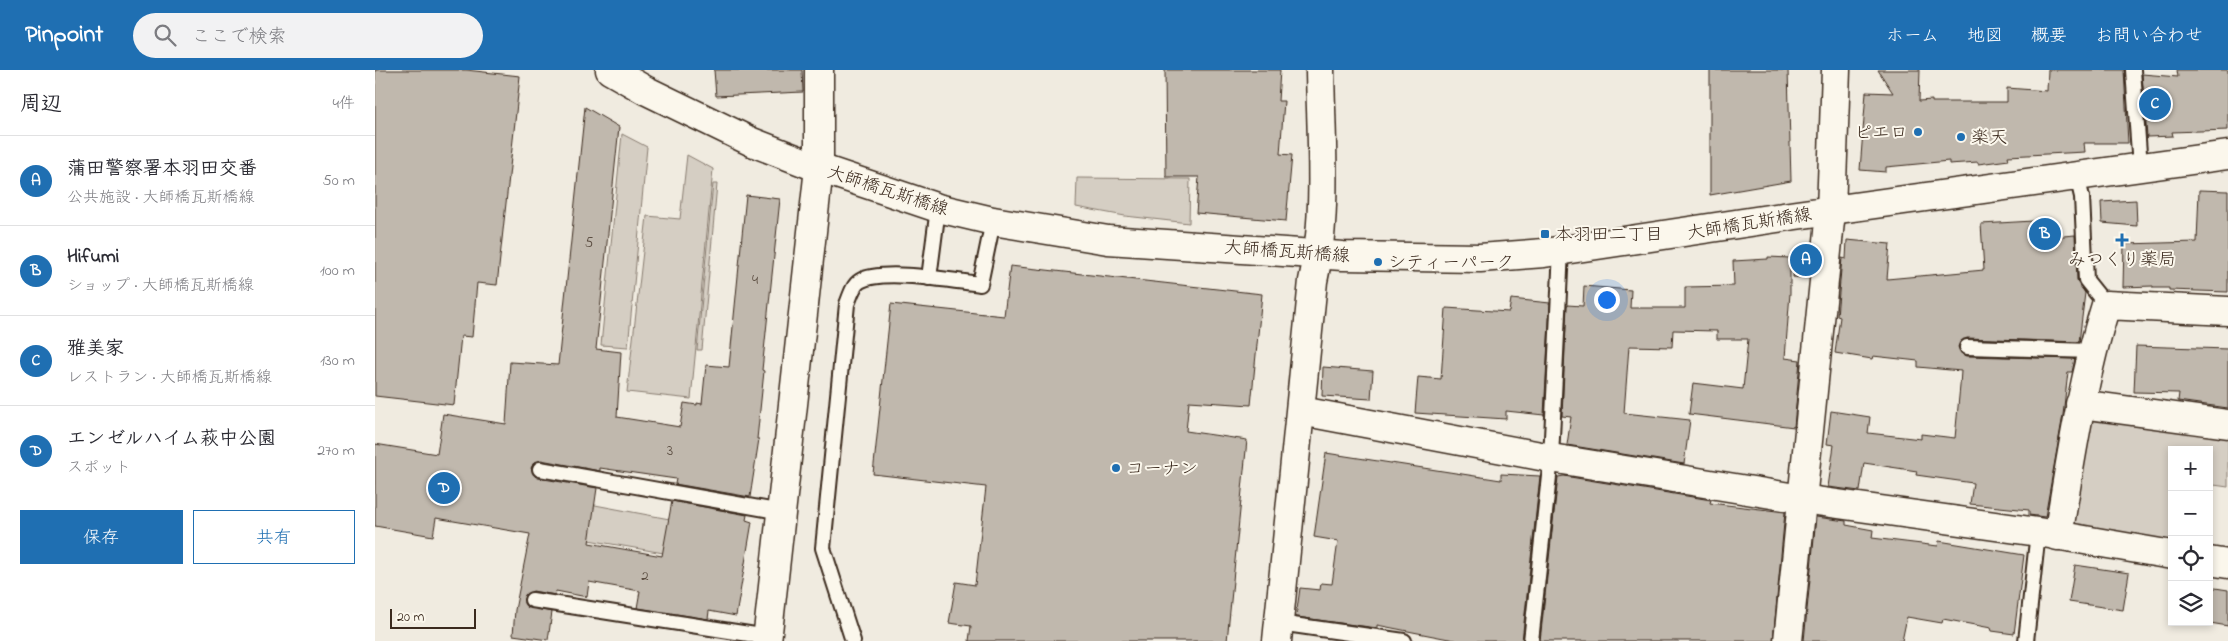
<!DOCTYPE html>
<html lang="ja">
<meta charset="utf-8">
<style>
:root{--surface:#fff;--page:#f2f2f3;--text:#2b2b33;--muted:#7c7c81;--line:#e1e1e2;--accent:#1f6fb2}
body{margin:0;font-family:"Indie Flower","Klee One",sans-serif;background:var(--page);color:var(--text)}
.controls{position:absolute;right:15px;bottom:15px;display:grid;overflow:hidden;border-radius:0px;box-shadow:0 2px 8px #0003}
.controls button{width:45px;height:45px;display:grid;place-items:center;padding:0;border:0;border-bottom:1px solid var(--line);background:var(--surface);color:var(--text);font:25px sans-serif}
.scale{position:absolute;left:15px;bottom:12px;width:86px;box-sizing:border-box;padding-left:5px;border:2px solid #3b2a1e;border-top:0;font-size:14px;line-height:18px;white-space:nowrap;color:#3b2a1e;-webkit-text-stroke:4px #fbf7ec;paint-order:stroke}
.you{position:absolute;left:1231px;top:229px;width:18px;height:18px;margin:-12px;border:4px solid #fff;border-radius:50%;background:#1a73e8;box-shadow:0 0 0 8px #1a73e833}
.badge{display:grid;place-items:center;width:32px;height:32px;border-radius:50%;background:var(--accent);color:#fff;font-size:16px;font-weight:700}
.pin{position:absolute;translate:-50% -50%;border:2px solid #fff;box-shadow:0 1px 5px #0006}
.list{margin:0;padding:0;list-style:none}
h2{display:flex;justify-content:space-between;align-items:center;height:65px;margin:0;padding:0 20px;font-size:21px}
h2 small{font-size:16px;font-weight:400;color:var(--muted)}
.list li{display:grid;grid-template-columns:32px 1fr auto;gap:15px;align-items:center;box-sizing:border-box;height:90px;padding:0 20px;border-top:1px solid var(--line)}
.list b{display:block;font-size:19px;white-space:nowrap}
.list p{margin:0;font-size:16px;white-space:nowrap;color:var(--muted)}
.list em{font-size:16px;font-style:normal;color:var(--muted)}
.actions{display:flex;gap:10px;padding:15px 20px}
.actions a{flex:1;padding:11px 0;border:1px solid var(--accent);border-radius:0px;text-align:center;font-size:18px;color:var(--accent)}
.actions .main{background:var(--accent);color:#fff}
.icon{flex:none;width:28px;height:28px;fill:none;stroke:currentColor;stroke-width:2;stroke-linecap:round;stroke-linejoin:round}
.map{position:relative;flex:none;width:1853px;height:571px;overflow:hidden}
header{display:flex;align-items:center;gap:30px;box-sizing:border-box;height:70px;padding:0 25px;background:var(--accent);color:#fff}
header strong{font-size:24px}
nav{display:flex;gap:28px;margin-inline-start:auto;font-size:18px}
.search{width:350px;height:45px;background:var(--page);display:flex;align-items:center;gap:12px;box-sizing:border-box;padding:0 18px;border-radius:28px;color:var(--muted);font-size:19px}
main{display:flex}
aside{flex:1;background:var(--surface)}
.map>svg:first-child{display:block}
.green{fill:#d5cec3;stroke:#887c70}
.building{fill:#c0b8ad;stroke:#3b2a1e}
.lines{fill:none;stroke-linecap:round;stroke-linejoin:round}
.lane-casing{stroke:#3b2a1e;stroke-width:18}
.street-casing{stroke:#3b2a1e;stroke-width:31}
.secondary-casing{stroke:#3b2a1e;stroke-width:31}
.lane{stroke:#fbf7ec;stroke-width:14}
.street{stroke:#fbf7ec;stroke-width:28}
.secondary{stroke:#fbf7ec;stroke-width:28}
.poi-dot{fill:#1f6fb2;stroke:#fbf7ec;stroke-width:2}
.labels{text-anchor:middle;stroke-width:4;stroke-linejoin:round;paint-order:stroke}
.number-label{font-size:15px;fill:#5c4e42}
.poi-label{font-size:18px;fill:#3b2a1e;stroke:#fbf7ec;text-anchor:start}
.street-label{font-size:18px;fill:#3b2a1e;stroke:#fbf7ec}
</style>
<header>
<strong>Pinpoint</strong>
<div class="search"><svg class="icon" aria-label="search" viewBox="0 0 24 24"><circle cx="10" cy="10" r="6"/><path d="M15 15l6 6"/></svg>ここで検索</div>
<nav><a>ホーム</a><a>地図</a><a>概要</a><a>お問い合わせ</a></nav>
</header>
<main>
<aside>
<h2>周辺<small>4件</small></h2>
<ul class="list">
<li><span class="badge">A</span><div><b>蒲田警察署本羽田交番</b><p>公共施設 · 大師橋瓦斯橋線</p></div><em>50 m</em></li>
<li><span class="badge">B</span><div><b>Hifumi</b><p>ショップ · 大師橋瓦斯橋線</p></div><em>100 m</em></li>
<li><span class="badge">C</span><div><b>雅美家</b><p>レストラン · 大師橋瓦斯橋線</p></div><em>130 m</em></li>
<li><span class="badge">D</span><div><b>エンゼルハイム萩中公園</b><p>スポット</p></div><em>270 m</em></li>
</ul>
<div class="actions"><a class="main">保存</a><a>共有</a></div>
</aside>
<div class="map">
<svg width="1853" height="571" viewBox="0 0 1853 571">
<rect width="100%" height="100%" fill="#f0ebe0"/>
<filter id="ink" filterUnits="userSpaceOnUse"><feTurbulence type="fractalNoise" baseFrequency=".02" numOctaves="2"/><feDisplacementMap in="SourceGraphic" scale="10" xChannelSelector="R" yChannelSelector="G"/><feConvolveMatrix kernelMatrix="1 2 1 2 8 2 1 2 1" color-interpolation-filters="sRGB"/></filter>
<g filter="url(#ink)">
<g class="green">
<polygon points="247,64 272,77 253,277 226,275"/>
<polygon points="312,85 338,99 316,329 252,322 272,146 305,149"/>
<polygon points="702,108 815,109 814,153 750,146 701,137"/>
<polygon points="338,114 342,114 327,280 322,280"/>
<polygon points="1717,347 1853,364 1853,417 1839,415 1834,443 1834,380 1797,380 1797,475 1696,457"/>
<polygon points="167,425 374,464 369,497 162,461"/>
</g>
<g class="building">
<polygon points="0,0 91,0 145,6 122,215 102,213 97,267 86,266 79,335 0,326"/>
<polygon points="339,0 427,0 428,22 341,26"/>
<polygon points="790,0 905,0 903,31 909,31 905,84 917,85 911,151 821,143 824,107 791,107"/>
<polygon points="1335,0 1413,0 1416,111 1335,125"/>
<polygon points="1503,0 1545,0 1544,31 1557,30 1557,32 1632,32 1632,18 1672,21 1673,0 1749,0 1753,73 1709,73 1710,82 1633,86 1634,90 1603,94 1603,92 1574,94 1574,91 1511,97 1511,102 1485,100 1491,22 1518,23"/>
<polygon points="1802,0 1853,0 1853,60 1797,62 1798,66 1772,67 1767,4 1803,7"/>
<polygon points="210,37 244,57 221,279 246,282 242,347 305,357 309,333 322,335 322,333 327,334 331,295 354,297 371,125 405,129 387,300 389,301 382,369 384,369 375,427 300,414 301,409 225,398 225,401 166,390 159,393 156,398 159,405 163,408 222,418 214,473 287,486 297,431 372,445 371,450 377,452 361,546 334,541 333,549 262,538 265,521 214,512 212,527 181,521 180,525 158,521 150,525 149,533 152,537 177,542 173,570 138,565 140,540 155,464 61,448 58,466 0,456 0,374 62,384 68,344 131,354 135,292 183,295"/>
<polygon points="1824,120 1853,121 1853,222 1794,220 1794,218 1778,218 1778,216 1748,217 1749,174 1822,172"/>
<polygon points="1761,130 1762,156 1727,153 1726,132"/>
<polygon points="1676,150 1677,167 1700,165 1702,210 1710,223 1704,272 1592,268 1585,272 1583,277 1587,284 1592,286 1700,289 1697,302 1693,302 1688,345 1670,447 1654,445 1654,440 1595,434 1598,413 1541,405 1542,401 1489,393 1485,421 1453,417 1459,375 1452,374 1456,341 1495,347 1493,363 1546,369 1546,364 1580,368 1585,316 1586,301 1543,297 1543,291 1498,286 1497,289 1460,283 1465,247 1462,246 1467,188 1471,189 1472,170 1515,174 1512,209 1609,200 1606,154"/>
<polygon points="1420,183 1436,185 1434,208 1418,207"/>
<polygon points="1393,187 1415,188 1415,223 1410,288 1425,290 1419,357 1314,344 1318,313 1368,319 1373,269 1342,269 1342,261 1298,260 1297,277 1254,276 1249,343 1315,350 1309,394 1192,375 1196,347 1187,346 1192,235 1208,236 1209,216 1256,220 1255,238 1310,238 1310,217 1359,216 1358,191 1393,189"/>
<polygon points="635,196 887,224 876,335 814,331 811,361 872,370 852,571 594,571 596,556 574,553 581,512 600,515 611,417 498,404 516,234 629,246"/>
<polygon points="1136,229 1175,233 1169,345 1131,341 1131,349 1040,343 1043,307 1066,309 1071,238 1134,242"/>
<polygon points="1761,276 1853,279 1853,338 1803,331 1804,323 1759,322"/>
<polygon points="948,297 998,301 996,329 947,326"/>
<polygon points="951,383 1126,410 1126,404 1165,406 1147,571 1084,571 1002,555 1002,558 921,547 925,518 945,520 946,513 957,514 963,471 939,467"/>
<polygon points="1189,406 1336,430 1335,433 1410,442 1398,571 1165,571 1183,407"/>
<polygon points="1441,447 1471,451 1471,455 1498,460 1497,468 1563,476 1564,471 1649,485 1639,564 1617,561 1616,558 1568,549 1567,553 1532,547 1527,571 1429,571"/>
<polygon points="1700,495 1754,503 1748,540 1694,532"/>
<polygon points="1834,517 1853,520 1853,556 1829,552 1834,552"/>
</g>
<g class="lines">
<defs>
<g id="lane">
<polyline points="1758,0 1765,97"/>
<polyline points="1702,106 1707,127 1711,210 1731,235"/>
<polyline points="554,208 563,138"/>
<polyline points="1592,277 1716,281"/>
<polyline points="165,399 407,442"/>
<polyline points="157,530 393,567"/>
<polyline points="904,553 1029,571"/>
<path d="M478 571 448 478 472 234C475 227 478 215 485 211 507 198 579 211 605 214L618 151"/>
<polyline points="1156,571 1176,388 1186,180"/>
<polyline points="1651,571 1663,462"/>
</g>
<g id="street">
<polyline points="1705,334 1853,354"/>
<polyline points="926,341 1176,388 1427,429 1663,462 1797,485"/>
<path d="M1683 466C1696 388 1707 311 1731 235L1853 241"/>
<polyline points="1834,491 1853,494"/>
<polyline points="392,571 444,98 444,0"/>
<path d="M902 571 938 211C953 146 946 67 945 0"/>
<polyline points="1413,571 1456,141 1461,0"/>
</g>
<polyline id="secondary" points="235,0 270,20 377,72 444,98 563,138 618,151 733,170 968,186 1105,188 1169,183 1421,145 1853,85"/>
</defs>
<use href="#lane" class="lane-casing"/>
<use href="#street" class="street-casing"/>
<use href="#secondary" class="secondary-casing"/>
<use href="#lane" class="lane"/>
<use href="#street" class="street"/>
<use href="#secondary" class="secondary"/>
</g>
</g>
<g class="poi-dot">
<circle cx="1543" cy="62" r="5"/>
<circle cx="1586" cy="67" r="5"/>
<rect x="1165" y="159" width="10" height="10" rx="2.5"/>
<path d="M1744.5 162.5h5v5h5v5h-5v5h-5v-5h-5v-5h5z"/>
<circle cx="1003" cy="192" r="5"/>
<circle cx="741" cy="398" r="5"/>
</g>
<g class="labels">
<g class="number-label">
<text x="214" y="177">5</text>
<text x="380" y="214">4</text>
<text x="295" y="385">3</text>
<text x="270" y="510">2</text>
</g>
<g class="poi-label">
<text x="1533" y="68" text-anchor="end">ピエロ</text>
<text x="1596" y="73">楽天</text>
<text x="1180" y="170">本羽田二丁目</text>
<text x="1747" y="195" text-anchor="middle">みつくり薬局</text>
<text x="1013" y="198">シティーパーク</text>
<text x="751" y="404">コーナン</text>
</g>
<g class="street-label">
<text transform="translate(513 120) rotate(18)" y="6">大師橋瓦斯橋線</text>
<text transform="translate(1374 153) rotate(-9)" y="6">大師橋瓦斯橋線</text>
<text transform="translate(912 181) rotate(4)" y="6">大師橋瓦斯橋線</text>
</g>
</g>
</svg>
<div class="controls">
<button>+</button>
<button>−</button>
<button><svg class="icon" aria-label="locate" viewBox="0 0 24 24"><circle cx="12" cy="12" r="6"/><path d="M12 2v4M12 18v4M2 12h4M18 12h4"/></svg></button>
<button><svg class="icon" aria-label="layers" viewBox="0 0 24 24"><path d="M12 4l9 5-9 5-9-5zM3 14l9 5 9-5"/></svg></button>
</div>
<div class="scale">20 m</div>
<div class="you"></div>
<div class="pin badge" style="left:1431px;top:190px">A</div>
<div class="pin badge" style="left:1670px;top:164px">B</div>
<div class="pin badge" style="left:1780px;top:34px">C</div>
<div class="pin badge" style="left:69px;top:418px">D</div>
</div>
</main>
